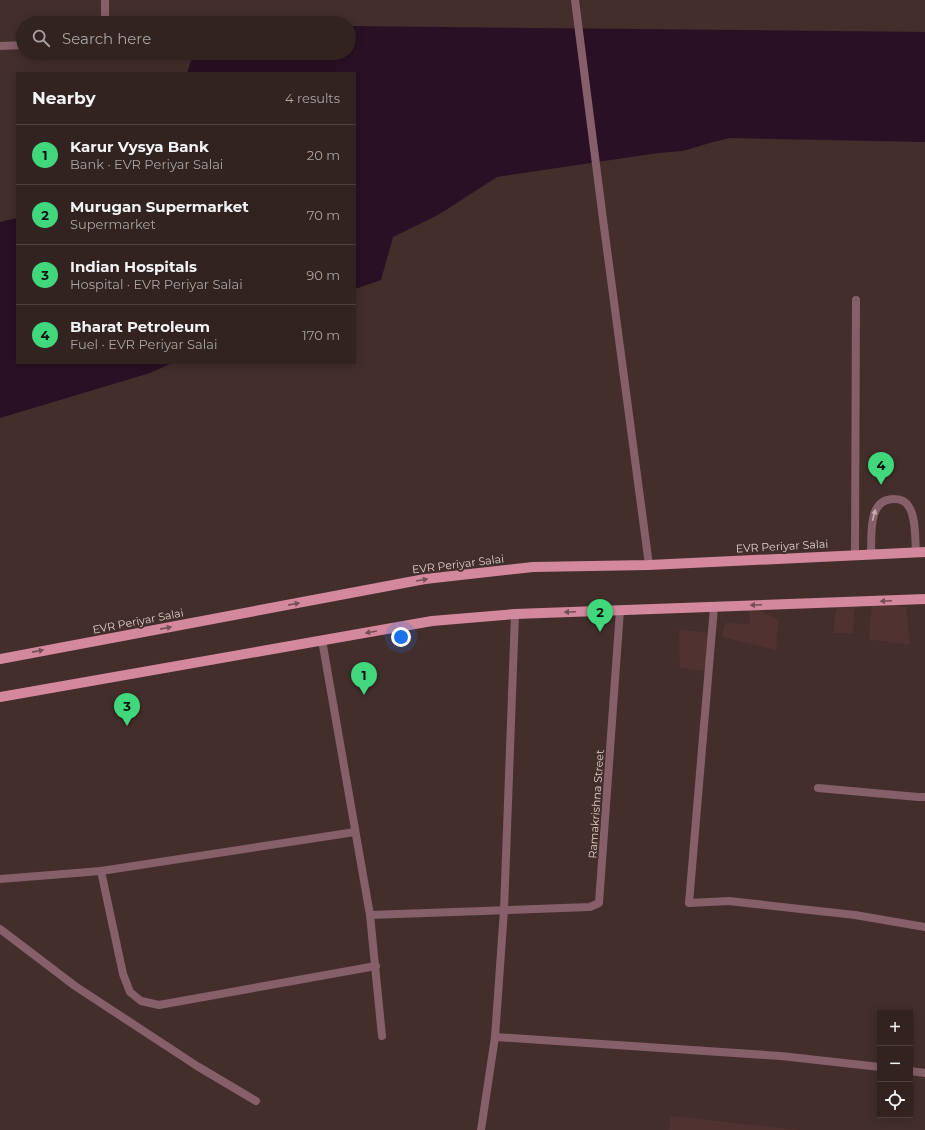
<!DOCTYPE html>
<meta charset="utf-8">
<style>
:root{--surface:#322220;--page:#3d2f2d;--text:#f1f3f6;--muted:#a8a4a5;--line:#4d3f3e;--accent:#41d77c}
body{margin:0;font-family:Montserrat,sans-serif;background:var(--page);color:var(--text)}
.controls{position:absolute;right:12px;bottom:12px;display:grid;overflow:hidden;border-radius:0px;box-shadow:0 2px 10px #0003}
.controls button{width:36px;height:36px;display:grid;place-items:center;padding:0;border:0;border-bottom:1px solid var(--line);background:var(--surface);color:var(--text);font:20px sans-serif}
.you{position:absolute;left:401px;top:637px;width:14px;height:14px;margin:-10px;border:3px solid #fff;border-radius:50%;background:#1a73e8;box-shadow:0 0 0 6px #1a73e833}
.badge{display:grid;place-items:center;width:26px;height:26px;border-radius:50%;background:var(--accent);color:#111;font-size:13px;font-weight:700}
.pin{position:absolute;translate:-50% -33px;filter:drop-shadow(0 1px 2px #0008)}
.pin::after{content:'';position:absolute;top:21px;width:14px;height:12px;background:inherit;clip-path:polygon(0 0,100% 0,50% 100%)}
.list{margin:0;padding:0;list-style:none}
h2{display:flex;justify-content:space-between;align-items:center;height:52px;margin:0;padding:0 16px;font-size:17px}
h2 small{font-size:13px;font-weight:400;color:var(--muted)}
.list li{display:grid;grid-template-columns:26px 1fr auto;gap:12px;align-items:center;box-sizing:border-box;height:60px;padding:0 16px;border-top:1px solid var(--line)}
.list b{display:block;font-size:15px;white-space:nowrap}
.list p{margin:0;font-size:13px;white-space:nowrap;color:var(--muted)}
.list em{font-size:13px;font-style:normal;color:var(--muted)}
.icon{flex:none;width:22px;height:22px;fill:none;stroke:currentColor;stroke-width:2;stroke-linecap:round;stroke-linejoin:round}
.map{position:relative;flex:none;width:925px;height:1130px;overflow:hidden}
.search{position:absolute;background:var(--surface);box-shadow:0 2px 10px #0003;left:16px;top:16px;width:340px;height:44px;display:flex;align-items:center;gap:10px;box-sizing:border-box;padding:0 14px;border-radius:22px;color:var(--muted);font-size:15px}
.panel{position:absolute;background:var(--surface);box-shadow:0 2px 10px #0003;left:16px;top:72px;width:340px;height:292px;border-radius:0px}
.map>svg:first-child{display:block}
.built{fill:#503330}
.water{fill:#2a1024}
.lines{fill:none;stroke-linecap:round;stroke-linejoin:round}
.service{stroke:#855f69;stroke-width:8}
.pedestrian{stroke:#855f69;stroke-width:8}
.minor{stroke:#855f69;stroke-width:8}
.primary{stroke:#d3889d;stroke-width:10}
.oneway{fill:#c4afb0}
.oneway2{fill:#754e53}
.labels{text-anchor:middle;stroke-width:4;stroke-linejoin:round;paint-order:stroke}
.street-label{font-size:11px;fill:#dfd1cf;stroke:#432e2b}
</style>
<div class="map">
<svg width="925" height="1130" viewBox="0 0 925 1130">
<rect width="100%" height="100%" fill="#432e2b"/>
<g class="built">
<polygon points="858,601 859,607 854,610 853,633 833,633 836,610 844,602"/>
<polygon points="872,601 906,607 910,645 869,639"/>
<polygon points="749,605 778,620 776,650 722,637 725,623 750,624"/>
<polygon points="679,630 712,633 709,672 680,668"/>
<polygon points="671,1116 788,1129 799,1130 669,1130"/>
</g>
<g class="water">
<polygon points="349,26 925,32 925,142 730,138 713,142 683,151 658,153 497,177 438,215 393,237 381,280 355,289 355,73 187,73 193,54 196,53 349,53"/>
<polygon points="17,218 17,363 172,363 150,373 0,418 0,222"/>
</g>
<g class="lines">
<path class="service" d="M871 554C872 535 867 499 894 499 900 499 906 501 909 507 916 517 915 540 916 552"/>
<polyline class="pedestrian" points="575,0 604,227"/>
<g class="minor">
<polyline points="105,0 105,23"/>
<polyline points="0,46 23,45"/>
<polyline points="604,227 649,565"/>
<polyline points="855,554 856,300"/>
<polyline points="714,607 689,903 729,901 855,915 925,927"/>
<polyline points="322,640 370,915 382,1036"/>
<polyline points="818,788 918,797 925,797"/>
<polyline points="101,871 123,974 130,992 141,1001 159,1005 376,966"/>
<polyline points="0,879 101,871 355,832"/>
<polyline points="370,915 590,907 599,903 620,610"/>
<polyline points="0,929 75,986 197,1066 256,1101"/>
<polyline points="495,1037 781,1056 880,1067"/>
<polyline points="910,1071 925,1073"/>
<polyline points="481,1130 495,1037 504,910 515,614"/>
</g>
<g class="primary">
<polyline points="0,659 425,579 533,567 649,565 925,552"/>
<polyline points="0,697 432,621 515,614 925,599"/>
</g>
</g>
<defs><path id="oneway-solid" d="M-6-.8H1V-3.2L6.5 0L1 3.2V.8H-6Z"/></defs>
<use class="oneway" href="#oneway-solid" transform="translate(874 515) rotate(-75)"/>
<g class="oneway2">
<use href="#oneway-solid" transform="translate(422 580) rotate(-10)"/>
<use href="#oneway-solid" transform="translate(886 601) rotate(178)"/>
<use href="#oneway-solid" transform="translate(294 604) rotate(-11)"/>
<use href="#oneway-solid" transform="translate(756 605) rotate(178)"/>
<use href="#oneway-solid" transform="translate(570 612) rotate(178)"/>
<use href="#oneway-solid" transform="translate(166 628) rotate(-11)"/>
<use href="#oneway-solid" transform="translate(371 632) rotate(170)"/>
<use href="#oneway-solid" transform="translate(38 651) rotate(-11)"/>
</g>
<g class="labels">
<g class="street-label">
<text transform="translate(782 546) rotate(-3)" y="4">EVR Periyar Salai</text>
<text transform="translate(458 564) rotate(-7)" y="4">EVR Periyar Salai</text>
<text transform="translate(138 621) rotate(-11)" y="4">EVR Periyar Salai</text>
<text transform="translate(596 804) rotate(-86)" y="4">Ramakrishna Street</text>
</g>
</g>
</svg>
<div class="controls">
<button>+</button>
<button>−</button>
<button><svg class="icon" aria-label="locate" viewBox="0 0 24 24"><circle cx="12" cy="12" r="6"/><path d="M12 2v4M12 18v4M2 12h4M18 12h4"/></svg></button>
</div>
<div class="you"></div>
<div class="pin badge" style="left:364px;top:695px">1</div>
<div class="pin badge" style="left:600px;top:632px">2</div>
<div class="pin badge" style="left:127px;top:726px">3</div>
<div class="pin badge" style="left:881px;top:485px">4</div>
<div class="search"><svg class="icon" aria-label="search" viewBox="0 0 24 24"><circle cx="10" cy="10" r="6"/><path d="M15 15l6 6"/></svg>Search here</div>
<section class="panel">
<h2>Nearby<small>4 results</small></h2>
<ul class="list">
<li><span class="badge">1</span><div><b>Karur Vysya Bank</b><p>Bank · EVR Periyar Salai</p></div><em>20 m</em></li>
<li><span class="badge">2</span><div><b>Murugan Supermarket</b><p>Supermarket</p></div><em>70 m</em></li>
<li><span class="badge">3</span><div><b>Indian Hospitals</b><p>Hospital · EVR Periyar Salai</p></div><em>90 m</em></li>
<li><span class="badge">4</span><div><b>Bharat Petroleum</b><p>Fuel · EVR Periyar Salai</p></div><em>170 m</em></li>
</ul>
</section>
</div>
